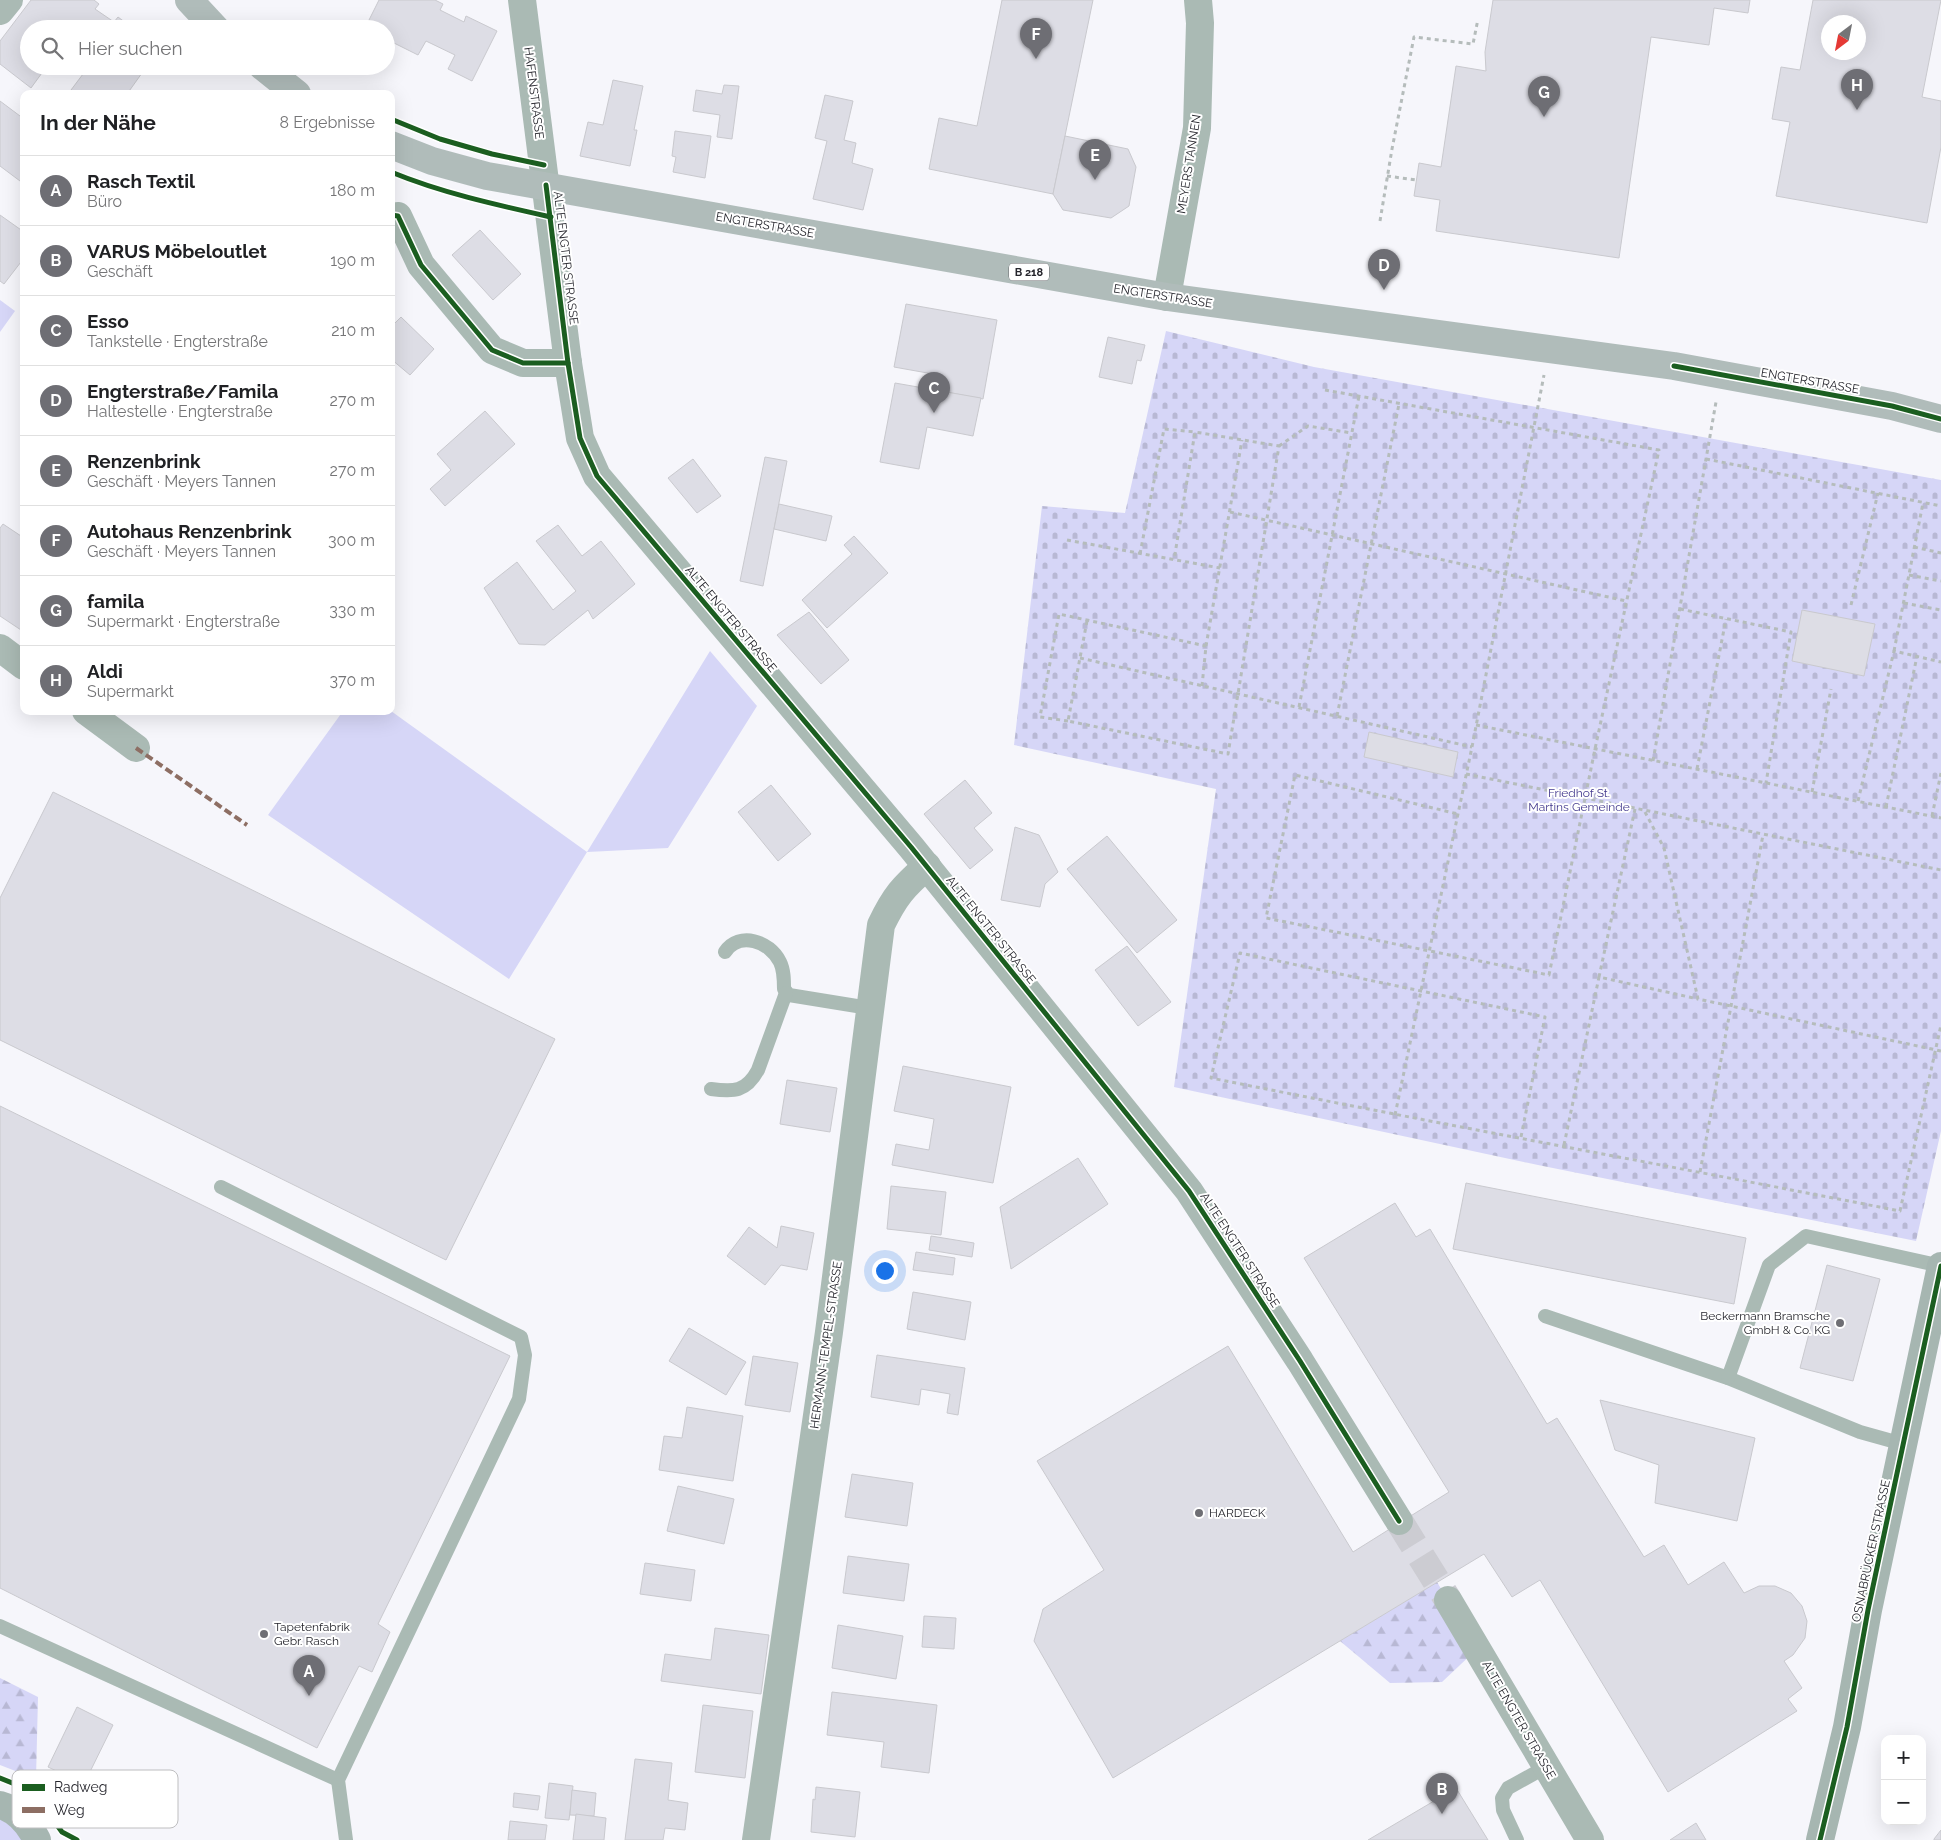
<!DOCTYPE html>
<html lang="de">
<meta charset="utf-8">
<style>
:root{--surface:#fff;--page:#f2f2f2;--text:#202124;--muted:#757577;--line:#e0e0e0;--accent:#6e6e74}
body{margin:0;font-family:Raleway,sans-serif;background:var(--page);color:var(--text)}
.controls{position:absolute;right:15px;bottom:15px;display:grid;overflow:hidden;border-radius:10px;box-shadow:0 5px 20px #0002}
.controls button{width:45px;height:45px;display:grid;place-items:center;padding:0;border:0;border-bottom:1px solid var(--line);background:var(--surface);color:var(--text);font:25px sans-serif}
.compass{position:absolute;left:1821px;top:15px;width:45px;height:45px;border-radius:50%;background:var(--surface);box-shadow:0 5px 20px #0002;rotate:212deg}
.you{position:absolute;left:884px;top:1270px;width:18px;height:18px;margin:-12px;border:4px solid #fff;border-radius:50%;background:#1a73e8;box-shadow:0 0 0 8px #1a73e833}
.badge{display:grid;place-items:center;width:32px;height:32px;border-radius:50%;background:var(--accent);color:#fff;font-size:16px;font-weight:700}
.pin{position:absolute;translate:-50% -41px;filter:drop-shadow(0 1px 2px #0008)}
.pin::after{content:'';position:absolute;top:26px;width:18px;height:15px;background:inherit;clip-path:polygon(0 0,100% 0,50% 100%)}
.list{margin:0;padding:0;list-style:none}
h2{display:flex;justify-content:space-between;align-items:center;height:65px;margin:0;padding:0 20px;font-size:21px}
h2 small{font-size:16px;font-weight:400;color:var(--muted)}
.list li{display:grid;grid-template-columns:32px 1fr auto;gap:15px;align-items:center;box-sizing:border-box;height:70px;padding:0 20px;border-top:1px solid var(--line)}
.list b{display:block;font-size:19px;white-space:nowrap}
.list p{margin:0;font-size:16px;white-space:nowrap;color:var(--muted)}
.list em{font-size:16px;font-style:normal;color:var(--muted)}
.icon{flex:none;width:28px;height:28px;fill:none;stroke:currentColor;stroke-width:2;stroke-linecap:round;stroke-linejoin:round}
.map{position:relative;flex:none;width:1941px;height:1840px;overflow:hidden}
.search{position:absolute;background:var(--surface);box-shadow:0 5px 20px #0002;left:20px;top:20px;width:375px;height:55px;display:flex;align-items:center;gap:12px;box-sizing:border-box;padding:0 18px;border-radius:28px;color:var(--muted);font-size:19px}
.panel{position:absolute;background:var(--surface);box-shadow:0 5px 20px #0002;left:20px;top:90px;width:375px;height:625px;border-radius:10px}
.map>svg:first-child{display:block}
.grass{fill:#d6d6f7}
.forest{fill:url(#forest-firs)}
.cemetery{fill:url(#cemetery-stones)}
.building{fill:#dddde5;stroke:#c9c9ce;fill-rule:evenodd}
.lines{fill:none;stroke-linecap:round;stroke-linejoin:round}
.street-tunnel{stroke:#ccccd2;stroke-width:28;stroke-dasharray:28 14;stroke-linecap:butt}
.path{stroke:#b5bcbb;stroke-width:3;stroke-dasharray:4 4;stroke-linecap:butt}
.lane{stroke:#aabab4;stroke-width:14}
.street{stroke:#aabab4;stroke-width:28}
.secondary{stroke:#a6b6b1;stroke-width:28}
.primary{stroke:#b0bcba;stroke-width:28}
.quiet{stroke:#8d6e63;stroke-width:4;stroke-dasharray:8 4;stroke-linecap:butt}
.cycleway-casing{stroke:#fff;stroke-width:8}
.cycleway{stroke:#1b5e20;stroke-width:5}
.poi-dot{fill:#6e6e74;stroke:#fff;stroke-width:2}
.labels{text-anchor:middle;stroke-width:4;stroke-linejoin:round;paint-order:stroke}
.shield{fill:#fff;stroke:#66666b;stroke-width:1}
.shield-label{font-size:11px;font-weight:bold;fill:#25252c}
.street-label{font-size:12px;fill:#25252c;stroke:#fff}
.park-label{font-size:12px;fill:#443a8e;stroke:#fff}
.poi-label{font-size:12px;fill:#25252c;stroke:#fff;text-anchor:start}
.key{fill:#fff;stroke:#bebec0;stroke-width:1}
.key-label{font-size:14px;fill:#25252c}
</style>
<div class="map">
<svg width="1941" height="1840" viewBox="0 0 1941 1840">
<defs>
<pattern id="forest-firs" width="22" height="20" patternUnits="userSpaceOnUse" patternTransform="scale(1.25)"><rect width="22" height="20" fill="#d6d6f7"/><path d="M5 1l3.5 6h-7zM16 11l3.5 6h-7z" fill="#b8b8d4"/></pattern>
<pattern id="cemetery-stones" width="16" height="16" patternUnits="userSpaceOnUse" patternTransform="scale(1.25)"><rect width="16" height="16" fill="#d6d6f7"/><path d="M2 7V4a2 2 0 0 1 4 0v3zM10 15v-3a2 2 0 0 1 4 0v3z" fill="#b8b8d4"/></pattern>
</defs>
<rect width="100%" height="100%" fill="#f6f6fb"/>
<g class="grass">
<polygon points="0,300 15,311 0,332"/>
<polygon points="710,651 757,706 668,848 587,852 509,979 268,815 343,711 391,711 587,852"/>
<path d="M0 1819C10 1824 16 1830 22 1840H0Z"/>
</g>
<g class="forest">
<polygon points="1437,1582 1477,1649 1442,1682 1390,1683 1340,1641"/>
<polygon points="0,1678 38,1697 36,1779 0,1765"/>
</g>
<polygon class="cemetery" points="1166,331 1314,367 1941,480 1941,1131 1916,1241 1538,1165 1174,1087 1216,789 1014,745 1042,506 1125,513"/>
<g class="building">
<polygon points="31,0 94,0 99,4 95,9 114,22 118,17 134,29 81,29 78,26 76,29 29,29 29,66 47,66 31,88 0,64 0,41"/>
<polygon points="379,0 435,0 443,4 440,10 464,22 466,16 497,31 472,81 448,69 455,55 426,41 418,55 386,39 386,29 365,28"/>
<polygon points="1002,0 1093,0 1053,194 929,169 939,118 977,126"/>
<polygon points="1493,0 1750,0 1748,13 1714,8 1709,45 1651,37 1619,258 1436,231 1440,200 1414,196 1419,163 1441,167 1456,66 1486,71 1485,52"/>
<path d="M1813 0H1941L1922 97 1941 101V147L1927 223 1776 196 1790 122 1772 119 1781 67 1800 70ZM1828 22H1858V52H1828Z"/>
<polygon points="89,66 147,66 127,94 68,94"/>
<polygon points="613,80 643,86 634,130 637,130 630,166 580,156 588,122 603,125"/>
<polygon points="724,85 739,86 732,139 717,137 720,115 693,111 696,90 722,94"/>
<polygon points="825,95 853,101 844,140 856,143 852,163 873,169 863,210 813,199 827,141 815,138"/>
<polygon points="0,101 24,119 24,184 0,166"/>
<polygon points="675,131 711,136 705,178 673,172 676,157 672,156"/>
<polygon points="1065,136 1128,149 1136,167 1129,206 1111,218 1063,210 1053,194"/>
<polygon points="0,215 24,232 24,258 4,284 0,281"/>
<polygon points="480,230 521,274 493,300 452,255"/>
<polygon points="906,304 997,320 983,399 930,389 933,374 894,367"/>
<polygon points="401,317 434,349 410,375 391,359 391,327"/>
<polygon points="1108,337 1145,345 1141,361 1137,360 1132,384 1099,377"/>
<polygon points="895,383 981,398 973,436 927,427 919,469 880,462"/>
<polygon points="485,411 515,444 445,506 430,489 451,470 437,454"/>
<polygon points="765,457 787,461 763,586 740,581"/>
<polygon points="693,459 721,496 697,513 668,478"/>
<polygon points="779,504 832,516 826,541 774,529"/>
<polygon points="3,524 24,538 24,632 0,616 0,528"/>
<polygon points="558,525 582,556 601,541 635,584 593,619 588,610 545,645 519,644 484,588 517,562 553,610 576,591 536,541"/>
<polygon points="854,536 888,573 827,628 802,600 852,554 844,545"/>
<polygon points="1802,610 1875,624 1864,676 1792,661"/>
<polygon points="809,612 849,660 821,684 777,635"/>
<polygon points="1369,732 1458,752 1453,777 1364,757"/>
<polygon points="965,780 992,813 974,828 993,850 970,869 924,814"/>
<polygon points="771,785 811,834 778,861 738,812"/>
<polygon points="53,792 555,1039 446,1260 0,1040 0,898"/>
<polygon points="1015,827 1039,835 1058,872 1045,884 1040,907 1001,900"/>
<polygon points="1107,836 1177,920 1137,953 1067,869"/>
<polygon points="1127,946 1171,1002 1138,1026 1095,970"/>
<polygon points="903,1066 1011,1087 993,1183 892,1165 896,1144 929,1150 934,1119 894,1111"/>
<polygon points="787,1080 837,1088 830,1132 780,1124"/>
<polygon points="0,1106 510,1356 378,1624 390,1632 372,1672 359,1666 317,1748 0,1588"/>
<polygon points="1078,1158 1108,1204 1011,1269 1000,1207"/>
<polygon points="1466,1183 1746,1238 1734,1304 1453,1249"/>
<polygon points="891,1186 946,1192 941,1235 887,1229"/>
<polygon points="1395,1203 1416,1237 1430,1229 1547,1424 1557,1418 1644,1557 1664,1545 1688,1585 1724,1562 1744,1593 1759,1586 1775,1586 1791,1593 1802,1606 1807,1621 1805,1638 1793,1655 1784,1661 1802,1688 1788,1699 1797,1711 1668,1792 1540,1580 1512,1597 1484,1554 1113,1778 1034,1641 1043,1609 1104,1570 1037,1461 1228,1346 1353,1552 1449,1492 1304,1258"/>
<polygon points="781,1226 814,1233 807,1270 781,1265 765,1285 727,1256 749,1227 777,1248"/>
<polygon points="931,1236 974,1243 972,1257 929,1250"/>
<polygon points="916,1252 955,1258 953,1275 913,1270"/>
<polygon points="1827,1265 1880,1279 1853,1381 1800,1368"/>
<polygon points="913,1292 971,1302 965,1340 907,1329"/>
<polygon points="689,1328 746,1362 726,1395 669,1361"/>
<polygon points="877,1355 965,1368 958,1415 947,1413 950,1394 921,1389 919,1405 871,1397"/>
<polygon points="753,1356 798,1363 790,1412 745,1405"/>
<polygon points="1600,1400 1755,1438 1737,1521 1655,1503 1659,1465 1615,1450"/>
<polygon points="687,1407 743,1416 733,1481 659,1470 664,1436 682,1438"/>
<polygon points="852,1474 913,1483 907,1526 845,1517"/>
<polygon points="678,1486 734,1499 724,1544 667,1531"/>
<polygon points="848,1556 909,1564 904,1601 843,1593"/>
<polygon points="645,1563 695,1570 691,1601 640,1594"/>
<polygon points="924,1616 956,1618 954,1649 922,1647"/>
<polygon points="838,1625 903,1636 896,1679 832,1668"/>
<polygon points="715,1628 769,1635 761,1694 661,1681 665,1654 711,1660"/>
<polygon points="832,1692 937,1705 929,1773 881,1767 884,1742 827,1735"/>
<polygon points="703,1705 753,1711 745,1778 695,1772"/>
<polygon points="77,1707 113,1725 84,1784 48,1767"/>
<polygon points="635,1759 672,1763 668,1800 688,1803 685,1830 665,1828 663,1840 625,1840"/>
<polygon points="549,1783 573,1786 569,1820 545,1818"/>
<polygon points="816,1787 860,1792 855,1837 811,1832 813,1799 815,1800"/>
<polygon points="1456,1788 1488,1840 1368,1840"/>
<polygon points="572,1790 596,1793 594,1816 570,1815"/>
<polygon points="514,1793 540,1796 538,1810 513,1807"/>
<polygon points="576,1814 606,1818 604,1840 573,1840"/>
<polygon points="510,1821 547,1825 545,1840 508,1840"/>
<polygon points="1696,1823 1706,1840 1670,1840"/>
<polygon points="1941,1830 1941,1840 1934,1840 1934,1839"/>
</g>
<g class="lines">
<polyline class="street-tunnel" points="1399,1521 1448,1600"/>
<g class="path">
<polyline points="1387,176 1416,180"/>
<polyline points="1380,221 1392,149 1414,37 1473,44 1478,19"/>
<polyline points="1325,390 1659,450 1595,749 1549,975 1266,918 1295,775 1458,814"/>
<polyline points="1279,446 1308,426 1352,433"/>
<polyline points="1706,459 1941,506"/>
<polyline points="1230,512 1626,601"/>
<polyline points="1067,540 1220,568"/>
<polyline points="1914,547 1941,553"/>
<polyline points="1140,554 1164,429 1195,432"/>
<polyline points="1909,575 1941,581"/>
<polyline points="1904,603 1941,610"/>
<polyline points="1851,605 1878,493"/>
<polyline points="1680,609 1791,632 1766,783"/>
<polyline points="1087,621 1068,721 1228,754 1279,446 1195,432 1174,560"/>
<polyline points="1894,651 1923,503"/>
<polyline points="1080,658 1472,747"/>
<polyline points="1202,686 1206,646 1242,440"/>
<polyline points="1299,707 1359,396"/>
<polyline points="1337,716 1399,404"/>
<polyline points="1068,721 1040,717 1059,614 1206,646"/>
<polyline points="1476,725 1941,818"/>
<polyline points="1653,761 1716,402"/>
<polyline points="1697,769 1726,619"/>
<polyline points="1466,774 1941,870"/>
<polyline points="1812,792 1831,689"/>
<polyline points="1858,801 1894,651 1941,662"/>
<polyline points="1886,807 1917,656"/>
<polyline points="1635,809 1599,977 1698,999"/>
<polyline points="1645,812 1664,848 1698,999 1941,1051"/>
<polyline points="1932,816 1941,773"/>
<polyline points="1395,1115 1472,747 1544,375"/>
<path d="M1521 1137 1545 1017 1240 953 1211 1078C1440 1124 1670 1166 1900 1211L1941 1025"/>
<polyline points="1564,1145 1599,977"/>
<polyline points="1700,1172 1763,835"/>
</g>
<g class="lane">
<path d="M725 952C739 931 770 941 780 962 784 970 784 980 784 989L789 995 869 1008"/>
<path d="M711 1089C734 1092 746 1092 758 1070L786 993"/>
<polyline points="221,1187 521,1337 525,1355 519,1399 338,1780 346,1840"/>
<polyline points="1545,1316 1728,1378 1860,1432 1903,1444"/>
<polyline points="1728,1378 1769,1265 1806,1236 1941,1266"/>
<polyline points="0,1626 338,1780"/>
<polyline points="1517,1840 1503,1810 1502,1798 1508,1788 1546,1767"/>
</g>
<g class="street">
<polyline points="522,0 568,363 580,438 597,476 911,847 1189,1191 1300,1361 1399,1521"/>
<polyline points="0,11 9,0"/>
<polyline points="391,222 398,216 421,265 492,350 523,363 568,363"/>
<polyline points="1167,297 1197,128 1200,23 1198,0"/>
<polyline points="0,648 24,666"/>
<polyline points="86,711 136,748"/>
<polyline points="1448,1600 1590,1840"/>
<path d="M756 1840 829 1332 881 925C895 896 903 887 927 866"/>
</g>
<g class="secondary">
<path d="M0 1805C18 1810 29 1824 37 1840"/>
<polyline points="1820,1840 1847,1727 1868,1610 1941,1266"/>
</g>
<g class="primary">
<polyline points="189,0 216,29"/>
<polyline points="262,66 297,94"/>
<polyline points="391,145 432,161 487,176 1167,297 1674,366 1892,406 1941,419"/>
</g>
<polyline class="quiet" points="136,748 247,825"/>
<defs>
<g id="cycleway">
<polyline points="391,119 440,139 492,154 544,165"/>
<path d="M391 172C442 193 497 205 551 217"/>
<polyline points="546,185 568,363 580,438 597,476 911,847 1189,1191 1300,1361 1399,1521"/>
<polyline points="391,215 398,216 421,265 492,350 523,363 568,363"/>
<polyline points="1674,366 1892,406 1941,419"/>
<polyline points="0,1778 32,1791 62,1832 77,1840"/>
<polyline points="1820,1840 1847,1727 1868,1610 1941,1266"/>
</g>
</defs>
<use href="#cycleway" class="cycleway-casing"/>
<use href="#cycleway" class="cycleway"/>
</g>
<g class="poi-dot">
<circle cx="1840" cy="1323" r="5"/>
<circle cx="1199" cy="1513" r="5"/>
<circle cx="264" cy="1634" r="5"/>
</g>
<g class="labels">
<rect class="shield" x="1009" y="263.5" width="40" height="17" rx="4"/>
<g class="shield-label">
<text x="1029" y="276">B 218</text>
</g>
<g class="street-label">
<text transform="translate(534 93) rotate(83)" y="4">HAFENSTRASSE</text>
<text transform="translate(1189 164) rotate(-81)" y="4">MEYERS TANNEN</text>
<text transform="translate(765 225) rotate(10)" y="4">ENGTERSTRASSE</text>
<text transform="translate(566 258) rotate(83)" y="4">ALTE ENGTER STRASSE</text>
<text transform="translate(1163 296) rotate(9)" y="4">ENGTERSTRASSE</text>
<text transform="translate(1810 381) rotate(10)" y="4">ENGTERSTRASSE</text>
<text transform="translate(731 619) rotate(50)" y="4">ALTE ENGTER STRASSE</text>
<text transform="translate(991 930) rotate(51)" y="4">ALTE ENGTER STRASSE</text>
<text transform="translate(1240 1250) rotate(57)" y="4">ALTE ENGTER STRASSE</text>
<text transform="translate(826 1345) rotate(-82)" y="4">HERMANN-TEMPEL-STRASSE</text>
<text transform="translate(1871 1551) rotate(-78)" y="4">OSNABRÜCKER STRASSE</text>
<text transform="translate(1519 1720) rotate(60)" y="4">ALTE ENGTER STRASSE</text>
</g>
<g class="park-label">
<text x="1579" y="797">Friedhof St.<tspan x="1579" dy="14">Martins Gemeinde</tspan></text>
</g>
<g class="poi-label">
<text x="1830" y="1320" text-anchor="end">Beckermann Bramsche<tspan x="1830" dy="14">GmbH &amp; Co. KG</tspan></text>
<text x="1209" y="1517">HARDECK</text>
<text x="274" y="1631">Tapetenfabrik<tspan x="274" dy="14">Gebr. Rasch</tspan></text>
</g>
</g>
<rect x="12" y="1770" width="166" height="58" rx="8" class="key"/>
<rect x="22" y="1784" width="23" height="7" fill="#1b5e20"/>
<rect x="22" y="1807" width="23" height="6" fill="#8d6e63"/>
<g class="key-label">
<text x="54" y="1792">Radweg</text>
<text x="54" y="1815">Weg</text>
</g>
</svg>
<div class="controls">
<button>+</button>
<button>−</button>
</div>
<svg class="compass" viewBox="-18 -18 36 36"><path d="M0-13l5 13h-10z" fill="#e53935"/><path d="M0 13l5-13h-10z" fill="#757577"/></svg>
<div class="you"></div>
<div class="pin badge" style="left:309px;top:1696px">A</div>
<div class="pin badge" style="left:1442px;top:1814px">B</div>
<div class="pin badge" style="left:934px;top:413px">C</div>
<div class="pin badge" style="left:1384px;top:290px">D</div>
<div class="pin badge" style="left:1095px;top:180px">E</div>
<div class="pin badge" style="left:1036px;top:59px">F</div>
<div class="pin badge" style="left:1544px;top:117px">G</div>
<div class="pin badge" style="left:1857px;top:110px">H</div>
<div class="search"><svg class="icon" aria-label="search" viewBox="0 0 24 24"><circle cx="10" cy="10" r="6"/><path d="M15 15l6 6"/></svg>Hier suchen</div>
<section class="panel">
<h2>In der Nähe<small>8 Ergebnisse</small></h2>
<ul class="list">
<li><span class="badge">A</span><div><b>Rasch Textil</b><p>Büro</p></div><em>180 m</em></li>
<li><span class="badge">B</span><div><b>VARUS Möbeloutlet</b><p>Geschäft</p></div><em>190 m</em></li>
<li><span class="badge">C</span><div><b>Esso</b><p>Tankstelle · Engterstraße</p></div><em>210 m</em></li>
<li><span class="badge">D</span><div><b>Engterstraße/Famila</b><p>Haltestelle · Engterstraße</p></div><em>270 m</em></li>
<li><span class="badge">E</span><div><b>Renzenbrink</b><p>Geschäft · Meyers Tannen</p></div><em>270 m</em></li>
<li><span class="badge">F</span><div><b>Autohaus Renzenbrink</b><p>Geschäft · Meyers Tannen</p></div><em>300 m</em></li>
<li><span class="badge">G</span><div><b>famila</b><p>Supermarkt · Engterstraße</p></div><em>330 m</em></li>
<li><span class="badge">H</span><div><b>Aldi</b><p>Supermarkt</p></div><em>370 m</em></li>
</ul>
</section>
</div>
